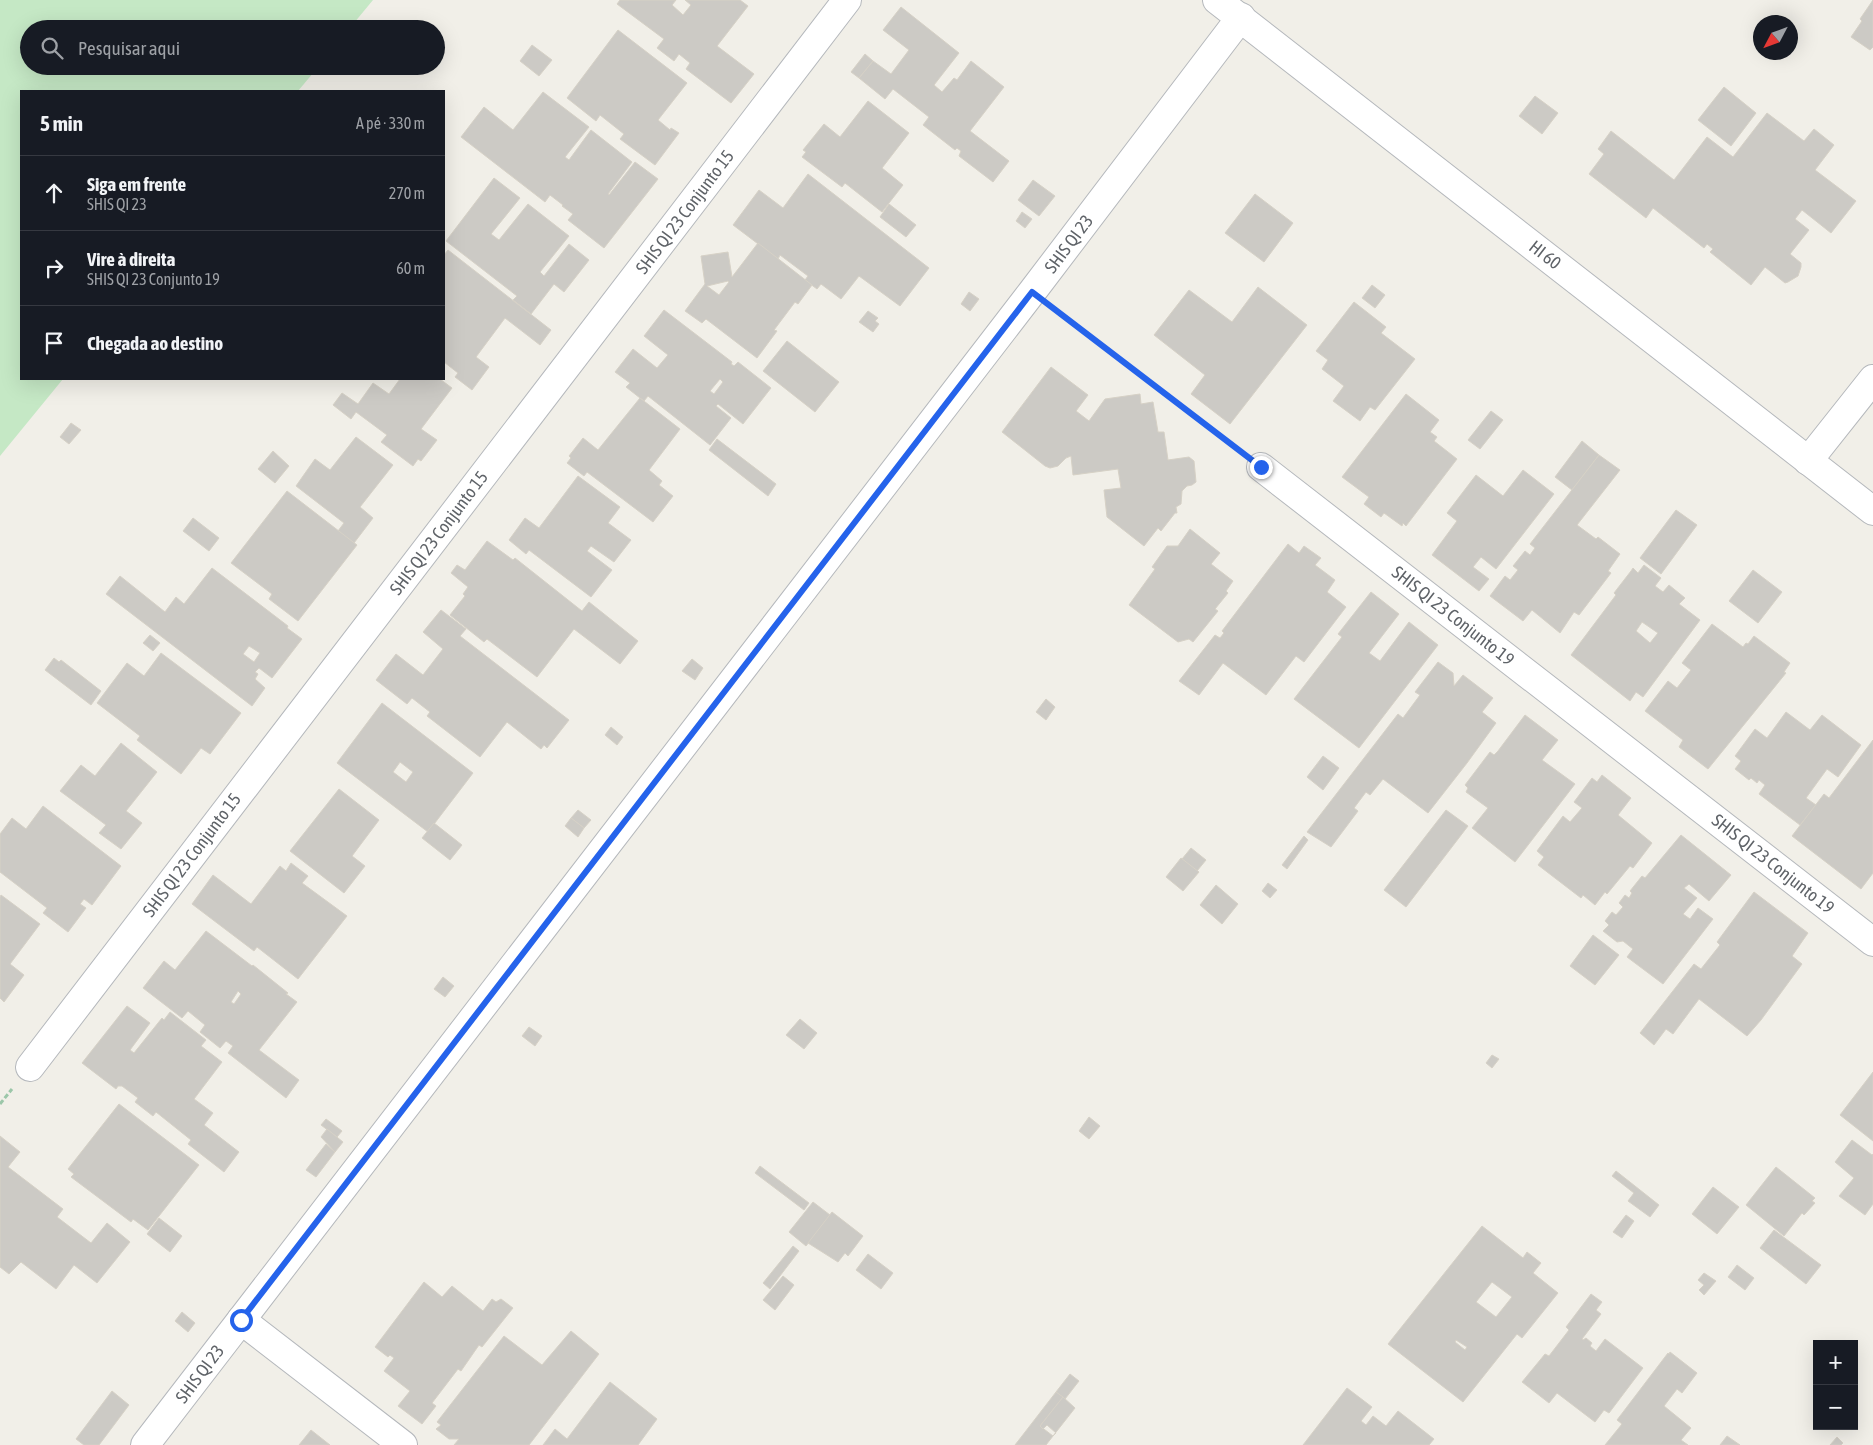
<!DOCTYPE html>
<html lang="pt">
<meta charset="utf-8">
<style>
:root{--surface:#171b24;--page:#242831;--text:#f1f3f6;--muted:#9ea1a6;--line:#363941}
body{margin:0;font-family:"Asap Condensed",sans-serif;background:var(--page);color:var(--text)}
.controls{position:absolute;right:15px;bottom:15px;display:grid;overflow:hidden;border-radius:0px;box-shadow:0 5px 20px #0002}
.controls button{width:45px;height:45px;display:grid;place-items:center;padding:0;border:0;border-bottom:1px solid var(--line);background:var(--surface);color:var(--text);font:25px sans-serif}
.compass{position:absolute;left:1753px;top:15px;width:45px;height:45px;border-radius:50%;background:var(--surface);box-shadow:0 5px 20px #0002;rotate:229deg}
.stop{position:absolute;width:15px;height:15px;margin:-11px;border:4px solid #2563eb;border-radius:50%;background:#fff}
.stop.end{background:#2563eb;border-color:#fff;box-shadow:0 1px 5px #0008}
.list{margin:0;padding:0;list-style:none}
h2{display:flex;justify-content:space-between;align-items:center;height:65px;margin:0;padding:0 20px;font-size:21px}
h2 small{font-size:16px;font-weight:400;color:var(--muted)}
.list li{display:grid;grid-template-columns:32px 1fr auto;gap:15px;align-items:center;box-sizing:border-box;height:75px;padding:0 20px;border-top:1px solid var(--line)}
.list b{display:block;font-size:19px;white-space:nowrap}
.list p{margin:0;font-size:16px;white-space:nowrap;color:var(--muted)}
.list em{font-size:16px;font-style:normal;color:var(--muted)}
.icon{flex:none;width:28px;height:28px;fill:none;stroke:currentColor;stroke-width:2;stroke-linecap:round;stroke-linejoin:round}
.map{position:relative;flex:none;width:1873px;height:1445px;overflow:hidden}
.search{position:absolute;background:var(--surface);box-shadow:0 5px 20px #0002;left:20px;top:20px;width:425px;height:55px;display:flex;align-items:center;gap:12px;box-sizing:border-box;padding:0 18px;border-radius:28px;color:var(--muted);font-size:19px}
.panel{position:absolute;background:var(--surface);box-shadow:0 5px 20px #0002;left:20px;top:90px;width:425px;height:290px;border-radius:0px}
.map>svg:first-child{display:block}
.green{fill:#c5e8c5}
.building{fill:#cccac5;stroke:#d6d1c6;fill-rule:evenodd}
.lines{fill:none;stroke-linecap:round;stroke-linejoin:round}
.minor-casing{stroke:#b5b8bc;stroke-width:30}
.path{stroke:#9cc7a9;stroke-width:3;stroke-dasharray:5 2.5;stroke-linecap:butt}
.minor{stroke:#fff;stroke-width:28}
.route{stroke:#2563eb;stroke-width:6}
.labels{text-anchor:middle;stroke-width:5;stroke-linejoin:round;paint-order:stroke}
.street-label{font-size:18px;fill:#5f6368;stroke:#fff}
</style>
<div class="map">
<svg width="1873" height="1445" viewBox="0 0 1873 1445">
<rect width="100%" height="100%" fill="#f1efe8"/>
<polygon class="green" points="0,0 373,0 349,29 29,29 29,66 319,66 298,91 21,91 21,379 63,379 0,456"/>
<g class="building">
<polygon points="620,0 676,0 672,5 683,15 691,5 685,0 740,0 748,6 717,46 754,74 731,103 686,69 690,63 679,54 674,61 657,48 664,39 617,4"/>
<polygon points="1873,0 1873,47 1870,50 1851,37 1862,21 1860,19"/>
<polygon points="901,7 959,53 934,85 942,92 954,78 957,80 971,61 1004,87 970,131 1009,161 993,182 959,156 961,151 957,148 955,150 923,125 929,117 893,89 885,99 859,78 873,61 891,74 909,50 883,30"/>
<polygon points="618,30 687,83 658,120 670,130 671,128 679,133 655,165 620,139 624,134 600,115 596,121 567,98"/>
<polygon points="532,45 552,60 539,76 520,61"/>
<polygon points="865,54 873,61 859,78 851,72"/>
<polygon points="1724,87 1756,113 1731,146 1698,120"/>
<polygon points="543,92 589,127 565,157 569,160 591,130 632,162 608,194 609,195 635,162 658,179 604,248 568,220 573,214 562,206 563,205 550,195 545,202 461,137 484,107 513,130"/>
<polygon points="1535,96 1558,113 1542,134 1519,116"/>
<polygon points="868,101 909,133 882,168 903,185 882,212 845,183 842,187 802,157 806,152 803,150 824,124 840,137"/>
<polygon points="1767,113 1804,141 1814,129 1834,145 1815,170 1856,201 1831,233 1802,210 1795,219 1809,230 1790,254 1801,263 1801,267 1798,276 1788,282 1785,283 1765,267 1751,285 1710,252 1713,249 1707,244 1704,248 1653,208 1646,218 1589,174 1604,154 1598,149 1611,131 1674,180 1707,137 1733,157"/>
<polygon points="808,174 929,268 900,306 859,276 841,299 821,284 817,289 805,280 808,276 780,255 778,259 733,225 759,190 783,208"/>
<polygon points="494,178 520,198 491,234 499,240 528,204 569,236 540,272 544,276 569,244 589,260 564,292 554,284 531,314 513,300 517,296 446,241"/>
<polygon points="1033,180 1055,196 1039,216 1018,200"/>
<polygon points="1255,194 1293,223 1264,262 1225,233"/>
<polygon points="889,204 916,225 906,237 880,217"/>
<polygon points="1022,212 1032,219 1025,228 1016,221"/>
<path d="M758 243 812 285 798 304 795 302 774 330 777 331 757 358 706 319 702 323 685 311 705 284 701 256 728 252 732 277ZM728 281 729 282 719 295 707 286Z"/>
<polygon points="448,250 551,330 540,345 505,318 476,357 489,367 472,390 455,377 458,373 444,362 444,255"/>
<polygon points="1372,285 1385,295 1375,308 1362,298"/>
<polygon points="1258,287 1307,325 1230,424 1191,394 1205,375 1154,335 1189,290 1232,322"/>
<polygon points="969,292 979,299 970,311 961,304"/>
<polygon points="1354,302 1386,327 1381,333 1415,359 1375,410 1370,407 1360,421 1333,401 1344,386 1322,369 1328,360 1316,351"/>
<path d="M664 310 732 362 731 364 734 366 738 362 771 388 743 424 718 404 716 406 731 418 710 445 648 396 644 401 640 398 626 387 630 383 615 372 633 349 657 368 668 355 644 336ZM720 379 723 382 714 394 710 391Z"/>
<polygon points="868,311 878,318 875,321 879,324 873,332 859,322"/>
<polygon points="787,341 839,382 815,412 763,371"/>
<polygon points="1051,367 1088,395 1076,411 1089,421 1105,399 1140,394 1141,404 1153,402 1158,432 1164,432 1168,460 1189,457 1194,461 1196,482 1192,485 1187,486 1182,491 1181,504 1176,507 1177,513 1175,513 1161,531 1158,528 1144,546 1107,517 1104,490 1121,488 1118,469 1073,475 1071,456 1066,458 1058,466 1050,468 1045,466 1002,432"/>
<polygon points="400,379 440,379 452,388 421,429 437,440 421,461 418,459 413,466 381,442 387,435 356,412 351,419 333,405 342,393 358,404 373,383 389,394"/>
<polygon points="1406,394 1439,420 1430,432 1437,437 1434,441 1457,459 1406,526 1403,523 1402,526 1384,513 1381,517 1364,504 1369,497 1342,477"/>
<polygon points="640,398 680,429 649,470 662,481 659,485 673,496 653,522 587,472 584,476 567,463 571,458 569,456 583,438 598,450"/>
<polygon points="1491,411 1503,420 1480,449 1468,440"/>
<polygon points="71,423 81,430 69,444 60,437"/>
<polygon points="356,437 393,465 360,507 373,518 354,543 338,531 344,523 296,486 315,459 330,470"/>
<polygon points="717,439 776,484 768,496 709,450"/>
<polygon points="1582,441 1599,455 1572,490 1555,477"/>
<polygon points="273,451 289,466 275,483 258,469"/>
<polygon points="1599,455 1620,470 1577,525 1596,539 1598,537 1620,554 1608,571 1611,573 1579,615 1574,612 1560,633 1532,610 1523,621 1490,596 1505,576 1510,580 1518,570 1513,566 1525,551 1530,555 1535,548 1530,544"/>
<polygon points="1523,470 1554,494 1496,569 1481,557 1473,567 1489,579 1479,591 1432,555 1457,521 1447,513 1476,475 1503,496"/>
<polygon points="578,476 620,507 608,523 631,540 614,562 591,546 587,551 612,570 591,597 529,550 526,554 509,540 525,518 539,528"/>
<polygon points="287,491 357,545 298,621 269,599 272,594 231,563"/>
<polygon points="1676,510 1697,525 1661,574 1640,558"/>
<polygon points="193,518 219,538 209,551 183,531"/>
<polygon points="1190,529 1220,553 1211,564 1233,581 1226,591 1228,593 1215,609 1218,611 1193,642 1189,639 1178,642 1129,605 1155,569 1152,567 1167,546 1178,546"/>
<polygon points="487,541 513,560 515,558 582,611 589,602 638,641 620,664 574,629 537,677 487,639 484,642 450,615 465,596 463,594 468,587 451,573 457,565 465,570"/>
<polygon points="1288,544 1299,553 1304,546 1321,558 1315,565 1335,580 1327,592 1346,607 1304,662 1296,656 1266,695 1223,663 1199,695 1179,681 1215,635 1220,638 1224,633 1222,631"/>
<path d="M1644 565 1661 578 1655 586 1663 592 1669 585 1685 598 1679 604 1700 620 1643 697 1636 692 1630 701 1571 655 1616 595 1614 593 1631 571 1633 568 1638 573ZM1642 622 1658 633 1650 643 1636 631Z"/>
<path d="M212 568 288 626 287 628 302 639 272 678 259 668 255 672 258 674 255 679 265 688 252 706 106 594 120 576 165 612 176 597 184 604ZM249 646 260 653 254 662 243 654Z"/>
<polygon points="1753,570 1782,592 1758,623 1729,601"/>
<polygon points="1371,592 1399,614 1369,653 1380,661 1409,622 1438,645 1359,748 1294,699 1342,637 1338,634"/>
<polygon points="441,610 466,629 460,636 569,720 547,748 544,745 541,749 507,722 480,757 427,716 430,712 412,698 407,704 376,680 396,654 423,675 443,649 423,632"/>
<polygon points="1712,624 1743,647 1746,643 1748,644 1754,636 1790,663 1784,672 1786,673 1708,769 1679,747 1683,740 1645,711 1668,681 1677,688 1691,670 1682,663"/>
<polygon points="150,635 160,643 153,651 143,643"/>
<polygon points="161,653 241,713 210,754 201,748 181,774 137,740 140,736 97,703 127,663 144,676"/>
<polygon points="54,658 59,662 61,660 101,691 91,705 45,670"/>
<polygon points="692,659 703,668 695,680 682,671"/>
<polygon points="1438,662 1453,673 1454,686 1463,675 1493,698 1482,712 1496,723 1467,763 1428,813 1383,779 1370,795 1366,792 1354,808 1358,811 1331,847 1307,832 1398,714 1403,718 1420,695 1415,692"/>
<polygon points="1046,699 1055,707 1046,720 1036,712"/>
<path d="M382 703 473 773 428 832 337 763ZM400 762 413 772 406 782 393 772Z"/>
<polygon points="1786,712 1810,730 1822,715 1861,745 1838,777 1827,769 1806,798 1816,805 1800,825 1759,794 1765,785 1759,780 1757,783 1751,778 1749,780 1735,769 1741,761 1735,756 1755,729 1767,738"/>
<polygon points="1525,715 1558,740 1542,760 1575,784 1515,862 1472,828 1488,808 1466,792 1468,788 1465,785 1490,752 1494,755 1498,751"/>
<polygon points="611,727 623,737 617,745 605,735"/>
<polygon points="1873,740 1873,873 1861,889 1792,836 1824,794 1829,798"/>
<polygon points="121,743 157,772 126,811 142,823 121,849 99,833 106,825 60,791 81,765 95,776"/>
<polygon points="1323,756 1339,768 1323,790 1307,777"/>
<polygon points="1602,775 1631,798 1618,815 1652,843 1633,868 1630,866 1607,894 1605,892 1595,905 1583,895 1581,898 1538,865 1544,857 1537,851 1563,816 1570,822 1582,808 1574,802 1592,778 1597,782"/>
<polygon points="339,789 379,820 352,856 365,866 344,893 290,851"/>
<polygon points="43,806 121,866 92,905 84,899 80,904 86,908 68,932 43,913 47,908 0,872 0,834 12,818 26,829"/>
<polygon points="578,810 591,820 584,828 571,818"/>
<polygon points="1446,810 1468,826 1406,907 1384,890"/>
<polygon points="571,818 584,828 578,837 565,826"/>
<polygon points="434,823 462,845 450,860 422,838"/>
<polygon points="1681,835 1731,875 1709,901 1689,884 1684,888 1697,898 1683,914 1690,919 1698,908 1713,919 1663,984 1627,957 1633,949 1623,941 1617,942 1603,931 1609,925 1605,921 1612,912 1616,915 1623,907 1619,903 1625,895 1629,898 1632,893 1630,891 1642,876 1645,878"/>
<polygon points="1304,836 1308,840 1287,869 1282,865"/>
<polygon points="1191,848 1206,860 1197,871 1182,859"/>
<polygon points="1181,858 1199,872 1183,891 1166,877"/>
<polygon points="291,863 308,876 302,883 347,916 298,979 257,947 254,951 192,904 213,875 251,904 280,866 286,871"/>
<polygon points="1268,883 1277,890 1270,898 1262,891"/>
<polygon points="1216,885 1238,904 1222,924 1200,905"/>
<polygon points="1754,892 1808,933 1792,956 1802,964 1761,1020 1747,1036 1699,999 1673,1034 1666,1029 1654,1045 1640,1033 1694,964 1701,969 1720,945 1717,942"/>
<polygon points="1,895 40,924 10,964 24,975 4,1002 0,998 0,897"/>
<path d="M206 931 252 966 253 965 288 993 286 994 297 1002 259 1050 299 1080 286 1098 228 1053 233 1046 226 1041 220 1048 200 1032 205 1025 188 1011 182 1018 143 988 164 961 175 970ZM238 991 241 994 234 1004 231 1002Z"/>
<polygon points="1593,935 1619,955 1595,985 1570,966"/>
<polygon points="443,977 454,986 445,997 434,989"/>
<polygon points="127,1006 150,1023 130,1050 134,1053 162,1018 164,1020 170,1012 206,1040 201,1046 222,1062 194,1099 213,1113 204,1125 239,1152 224,1172 188,1144 191,1140 156,1112 153,1116 135,1102 138,1098 122,1086 118,1086 116,1089 82,1063"/>
<polygon points="800,1019 817,1033 804,1049 786,1035"/>
<polygon points="529,1027 542,1036 535,1046 522,1036"/>
<polygon points="1492,1055 1499,1059 1492,1068 1486,1063"/>
<polygon points="1873,1072 1873,1141 1840,1115"/>
<polygon points="119,1104 199,1165 148,1230 133,1219 131,1222 71,1177 74,1174 68,1169"/>
<polygon points="1089,1117 1100,1126 1089,1139 1079,1131"/>
<polygon points="326,1119 342,1131 337,1137 321,1125"/>
<polygon points="327,1129 343,1142 335,1152 321,1137"/>
<polygon points="0,1136 20,1152 8,1167 63,1209 57,1217 91,1243 107,1223 130,1242 97,1283 74,1265 56,1289 21,1262 9,1274 0,1267"/>
<polygon points="1852,1140 1872,1155 1873,1154 1873,1204 1865,1215 1839,1196 1854,1178 1835,1162"/>
<polygon points="326,1144 335,1152 316,1177 306,1170"/>
<polygon points="760,1166 809,1203 804,1210 755,1173"/>
<polygon points="1776,1167 1815,1198 1812,1201 1815,1203 1804,1215 1802,1213 1784,1236 1746,1205"/>
<polygon points="1616,1171 1659,1205 1650,1217 1628,1201 1634,1193 1612,1176"/>
<polygon points="1713,1187 1739,1207 1717,1234 1692,1214"/>
<polygon points="813,1202 830,1215 806,1246 789,1232"/>
<polygon points="832,1212 863,1236 848,1256 845,1253 838,1262 808,1243"/>
<polygon points="1626,1215 1634,1221 1622,1238 1613,1232"/>
<polygon points="159,1218 182,1236 170,1252 147,1234"/>
<path d="M1482 1226 1523 1258 1527 1252 1541 1263 1533 1273 1558 1293 1522 1338 1517 1334 1463 1402 1388 1344ZM1492 1282 1512 1297 1496 1317 1476 1302ZM1456 1340 1467 1347 1465 1350 1455 1342Z"/>
<polygon points="1774,1230 1821,1265 1806,1284 1760,1248"/>
<polygon points="793,1246 799,1251 770,1289 763,1283"/>
<polygon points="868,1254 893,1273 881,1289 856,1270"/>
<polygon points="1737,1265 1754,1278 1745,1290 1728,1277"/>
<polygon points="1704,1273 1716,1281 1704,1295 1699,1290 1704,1285 1698,1280"/>
<polygon points="783,1276 794,1285 775,1310 763,1300"/>
<polygon points="424,1282 442,1297 452,1286 483,1311 492,1299 496,1302 501,1299 513,1308 482,1347 479,1345 461,1371 458,1369 432,1403 436,1406 422,1424 398,1406 410,1391 384,1371 394,1358 390,1355 388,1357 375,1347"/>
<polygon points="1591,1294 1602,1302 1596,1310 1601,1314 1582,1339 1583,1340 1586,1338 1592,1343 1590,1346 1596,1351 1605,1339 1643,1368 1609,1413 1604,1410 1595,1422 1557,1393 1549,1403 1522,1382 1545,1354 1549,1356 1569,1330 1566,1327"/>
<polygon points="182,1312 195,1323 188,1332 175,1321"/>
<polygon points="571,1331 599,1354 529,1445 454,1445 459,1439 449,1439 436,1429 441,1425 437,1422 504,1336 542,1365"/>
<polygon points="1670,1352 1697,1373 1682,1393 1677,1389 1664,1406 1691,1428 1681,1440 1688,1445 1605,1445 1622,1424 1617,1420 1668,1353 1669,1354"/>
<polygon points="1070,1374 1079,1381 1065,1399 1056,1392"/>
<polygon points="610,1382 657,1419 638,1445 543,1445 555,1429 567,1439"/>
<polygon points="1347,1388 1372,1407 1361,1421 1366,1425 1373,1416 1386,1426 1398,1411 1434,1439 1429,1445 1303,1445"/>
<polygon points="112,1391 129,1405 99,1445 84,1445 76,1439"/>
<polygon points="1056,1392 1063,1397 1040,1426 1053,1436 1046,1445 1015,1445"/>
<polygon points="1063,1397 1075,1408 1053,1436 1056,1433 1047,1425 1043,1429 1040,1426"/>
<polygon points="311,1430 330,1445 299,1445"/>
<polygon points="1727,1436 1740,1445 1720,1445"/>
<polygon points="1837,1437 1843,1443 1841,1445 1830,1445"/>
</g>
<g class="lines">
<defs>
<g id="minor">
<polyline points="1217,0 1873,511"/>
<polyline points="1808,461 1873,379"/>
<polyline points="1261,467 1873,942"/>
<polyline points="30,1067 847,0"/>
<polyline points="241,1320 403,1445"/>
<polyline points="145,1445 1032,292 1241,17"/>
</g>
</defs>
<use href="#minor" class="minor-casing"/>
<g class="path">
<polyline points="1057,310 1238,450"/>
<polyline points="0,1104 12,1089"/>
</g>
<use href="#minor" class="minor"/>
</g>
<g class="lines">
<polyline class="route" points="241,1320 1032,292 1261,467"/>
</g>
<g class="labels">
<g class="street-label">
<text transform="translate(685 212) rotate(-53)" y="6">SHIS QI 23 Conjunto 15</text>
<text transform="translate(1069 244) rotate(-53)" y="6">SHIS QI 23</text>
<text transform="translate(1545 255) rotate(38)" y="6">HI 60</text>
<text transform="translate(439 533) rotate(-53)" y="6">SHIS QI 23 Conjunto 15</text>
<text transform="translate(1453 616) rotate(38)" y="6">SHIS QI 23 Conjunto 19</text>
<text transform="translate(192 855) rotate(-53)" y="6">SHIS QI 23 Conjunto 15</text>
<text transform="translate(1773 864) rotate(38)" y="6">SHIS QI 23 Conjunto 19</text>
<text transform="translate(200 1374) rotate(-53)" y="6">SHIS QI 23</text>
</g>
</g>
</svg>
<div class="controls">
<button>+</button>
<button>−</button>
</div>
<svg class="compass" viewBox="-18 -18 36 36"><path d="M0-13l5 13h-10z" fill="#e53935"/><path d="M0 13l5-13h-10z" fill="#9ea1a6"/></svg>
<div class="stop" style="left:241px;top:1320px"></div>
<div class="stop end" style="left:1261px;top:467px"></div>
<div class="search"><svg class="icon" aria-label="search" viewBox="0 0 24 24"><circle cx="10" cy="10" r="6"/><path d="M15 15l6 6"/></svg>Pesquisar aqui</div>
<section class="panel">
<h2>5 min<small>A pé · 330 m</small></h2>
<ul class="list">
<li><svg class="icon" aria-label="ahead" viewBox="0 0 24 24"><path d="M12 20V5M6 11l6-6 6 6"/></svg><div><b>Siga em frente</b><p>SHIS QI 23</p></div><em>270 m</em></li>
<li><svg class="icon" aria-label="right" viewBox="0 0 24 24"><path d="M7 20v-9h11M14 6l5 5-5 5"/></svg><div><b>Vire à direita</b><p>SHIS QI 23 Conjunto 19</p></div><em>60 m</em></li>
<li><svg class="icon" aria-label="arrive" viewBox="0 0 24 24"><path d="M6 21V4h12l-3 4 3 4H6"/></svg><div><b>Chegada ao destino</b></div></li>
</ul>
</section>
</div>
